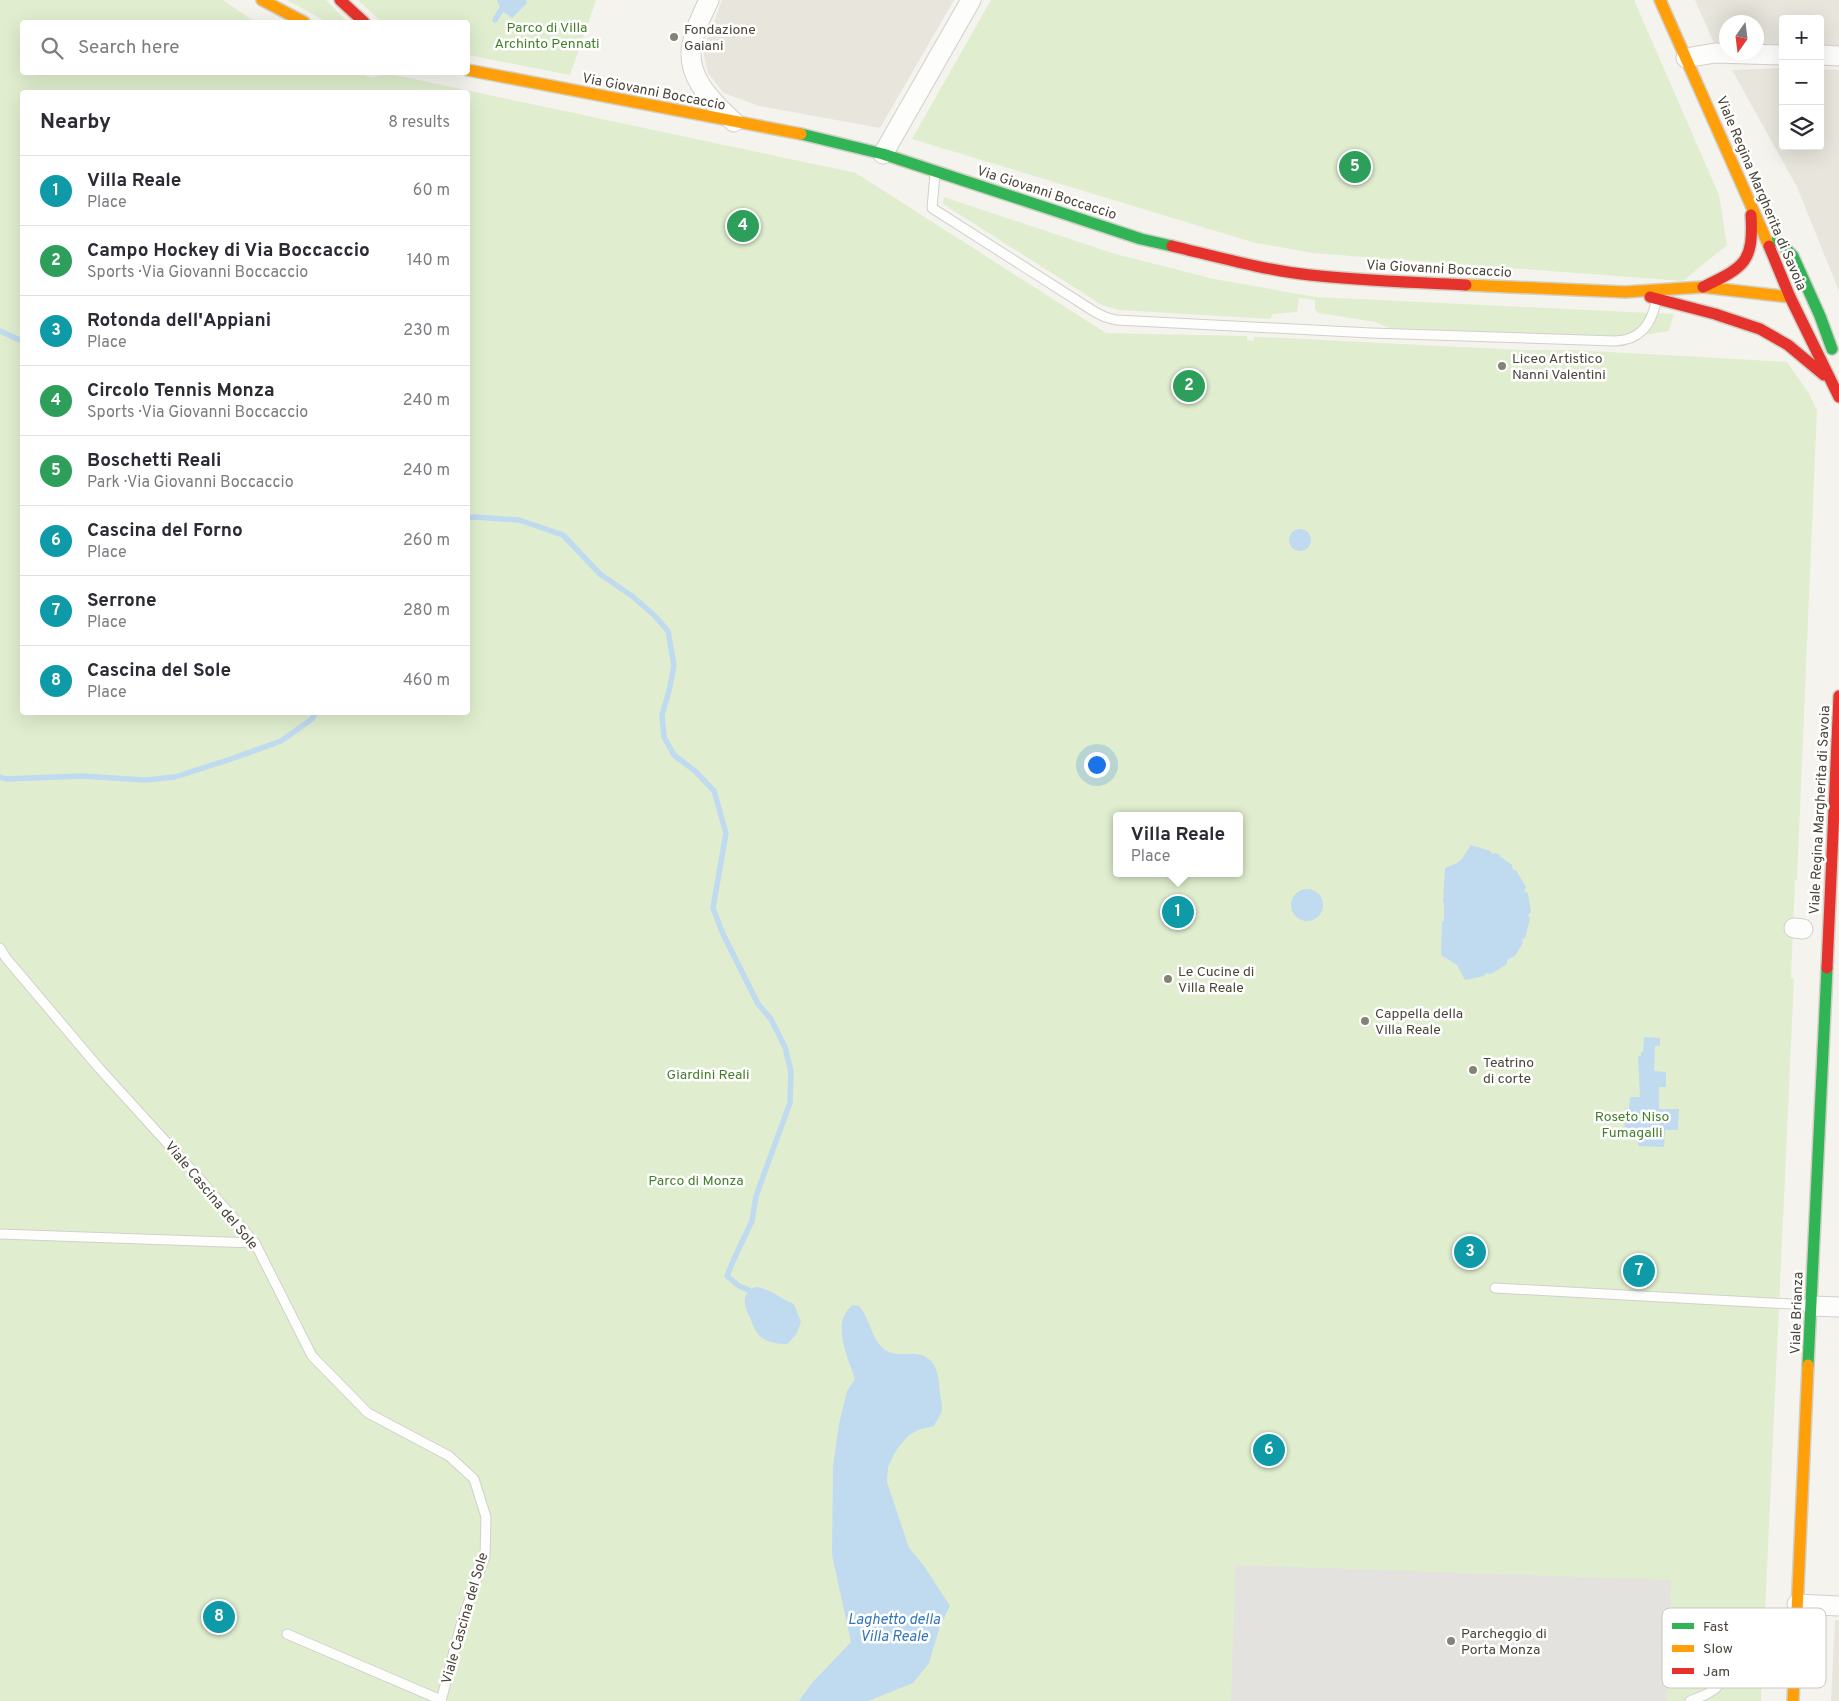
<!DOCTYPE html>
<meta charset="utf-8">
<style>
:root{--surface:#fff;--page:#f2f2f3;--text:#2b2b33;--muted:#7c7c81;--line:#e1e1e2;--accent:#111827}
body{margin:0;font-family:Overpass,sans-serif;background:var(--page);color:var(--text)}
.controls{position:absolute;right:15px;top:15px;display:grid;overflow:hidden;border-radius:5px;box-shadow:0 5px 20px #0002}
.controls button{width:45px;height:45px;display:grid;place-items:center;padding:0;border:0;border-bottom:1px solid var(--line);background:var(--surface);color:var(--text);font:25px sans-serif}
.compass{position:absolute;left:1719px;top:15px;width:45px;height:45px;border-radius:50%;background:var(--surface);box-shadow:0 5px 20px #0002;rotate:194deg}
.you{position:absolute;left:1096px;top:764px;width:18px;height:18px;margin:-12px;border:4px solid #fff;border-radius:50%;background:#1a73e8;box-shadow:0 0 0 8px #1a73e833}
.badge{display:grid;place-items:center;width:32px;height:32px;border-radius:50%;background:var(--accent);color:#fff;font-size:16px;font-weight:700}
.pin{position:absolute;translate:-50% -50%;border:2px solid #fff;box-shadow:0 1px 5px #0006}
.popup{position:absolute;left:1113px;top:812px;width:130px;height:65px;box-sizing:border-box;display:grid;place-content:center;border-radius:5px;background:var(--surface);filter:drop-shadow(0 1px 4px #0005);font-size:16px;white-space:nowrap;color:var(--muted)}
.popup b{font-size:19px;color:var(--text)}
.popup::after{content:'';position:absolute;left:50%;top:100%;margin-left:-10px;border:10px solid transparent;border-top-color:var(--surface)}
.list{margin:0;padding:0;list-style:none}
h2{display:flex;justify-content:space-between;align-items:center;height:65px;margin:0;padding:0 20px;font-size:21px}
h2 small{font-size:16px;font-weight:400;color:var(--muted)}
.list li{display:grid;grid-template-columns:32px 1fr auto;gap:15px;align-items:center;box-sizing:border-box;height:70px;padding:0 20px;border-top:1px solid var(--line)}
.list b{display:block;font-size:19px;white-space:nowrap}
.list p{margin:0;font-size:16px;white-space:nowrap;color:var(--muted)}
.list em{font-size:16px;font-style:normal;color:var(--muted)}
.icon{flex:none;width:28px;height:28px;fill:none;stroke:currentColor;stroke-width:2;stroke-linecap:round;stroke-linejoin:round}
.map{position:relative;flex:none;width:1839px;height:1701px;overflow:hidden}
.search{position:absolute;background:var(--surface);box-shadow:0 5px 20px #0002;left:20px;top:20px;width:450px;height:55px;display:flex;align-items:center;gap:12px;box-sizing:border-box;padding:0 18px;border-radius:5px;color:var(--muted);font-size:19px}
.panel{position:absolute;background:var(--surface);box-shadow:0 5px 20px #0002;left:20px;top:90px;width:450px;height:625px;border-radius:5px}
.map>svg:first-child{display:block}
.residential{fill:#e7e5dc}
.green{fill:#e0eecf;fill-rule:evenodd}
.parking{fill:#e3e2de}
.water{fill:#c0daf0}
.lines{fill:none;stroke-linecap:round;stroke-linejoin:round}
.stream{stroke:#c0daf0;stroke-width:5.5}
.lane-casing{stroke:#d2d0cb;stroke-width:11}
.street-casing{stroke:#d2d0cb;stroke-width:21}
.fast-casing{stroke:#d2d0c5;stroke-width:14}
.slow-casing{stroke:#d2d0c5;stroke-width:14}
.jam-casing{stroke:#d2d0c5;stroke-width:14}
.lane{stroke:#fdfdfc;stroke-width:9}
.street{stroke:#fdfdfc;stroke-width:19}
.fast{stroke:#30b455;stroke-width:11}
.slow{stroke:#ff9f0a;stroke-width:11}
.jam{stroke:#e5322d;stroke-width:11}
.poi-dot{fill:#868278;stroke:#fff;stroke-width:2}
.labels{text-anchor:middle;stroke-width:5;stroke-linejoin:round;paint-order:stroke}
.park-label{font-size:14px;fill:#457e2b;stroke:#fff}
.poi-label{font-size:14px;fill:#4b4539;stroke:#fff;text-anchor:start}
.street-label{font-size:14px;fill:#4b4539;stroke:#fff}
.water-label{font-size:15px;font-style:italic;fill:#3176b8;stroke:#fff}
.key{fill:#fff;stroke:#c9c7c4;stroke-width:1}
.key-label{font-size:14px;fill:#4b4539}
</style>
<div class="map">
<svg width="1839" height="1701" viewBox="0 0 1839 1701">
<rect width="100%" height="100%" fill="#f4f3ee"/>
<g class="residential">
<polygon points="722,0 954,0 880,128 759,106 724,93 708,73 703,51"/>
<polygon points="1695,0 1839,0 1839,49 1820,48 1820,19 1783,19 1783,47 1757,47 1756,22 1726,22 1726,46 1715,45"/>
<polygon points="1783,68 1783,146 1820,146 1820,69 1839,70 1839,291 1797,187 1732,70"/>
<polygon points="1835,1620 1839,1620 1839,1701 1831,1701"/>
</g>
<g class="green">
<path d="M0 0H223L255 22H22V72H359L371 78 386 73 856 173 1106 333 1247 336V340L1254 341V337H1263L1520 350H1573L1787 362 1808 392 1817 410 1797 880H1795L1791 978 1794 979 1761 1701H0ZM22 92H468V712H22ZM1117 816H1239V873H1117Z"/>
<polygon points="287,0 326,0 348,22 327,22"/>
<polygon points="358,0 596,0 570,75 468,55 468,22 382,22"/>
<polygon points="991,0 1634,0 1719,195 1727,245 1683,281 1312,253 1252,242 912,139"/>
<polygon points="944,197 1115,254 1214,279 1316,297 1674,314 1669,331 1619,339 1392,329 1375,322 1318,313 1315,309 1315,300 1299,298 1297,312 1273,314 1270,319 1119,310 1102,305 943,204"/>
</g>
<polygon class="parking" points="1235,1565 1671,1580 1667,1701 1231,1701"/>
<g class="water">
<polygon points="497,0 526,0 527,3 512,18 501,10"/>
<circle cx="1300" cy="540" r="11"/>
<polygon points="1471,845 1490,851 1493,854 1496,853 1512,865 1513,870 1516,870 1526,887 1524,891 1528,893 1531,912 1528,915 1530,919 1525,938 1522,939 1523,943 1515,956 1507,960 1507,964 1491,974 1486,973 1484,976 1465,980 1457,965 1441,955 1442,921 1444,921 1444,903 1443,902 1445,868 1457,863 1462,859"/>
<circle cx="1307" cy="905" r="16"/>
<polygon points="1644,1037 1660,1038 1660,1046 1655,1046 1654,1071 1666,1072 1666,1087 1659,1087 1659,1109 1679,1109 1678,1130 1665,1130 1664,1147 1638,1146 1638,1136 1624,1136 1625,1108 1629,1108 1630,1097 1640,1097 1638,1056 1641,1056 1641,1052 1643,1052"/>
<path d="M755 1287C771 1288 780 1299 794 1304L801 1322 796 1335 787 1344C778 1344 768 1343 761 1337 756 1333 753 1326 751 1320 745 1307 739 1295 755 1287Z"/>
<path d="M853 1305 859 1306C870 1318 871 1339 884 1349 896 1358 908 1351 921 1355 938 1360 939 1379 940 1393 941 1398 942 1404 942 1409 942 1414 936 1421 934 1426L918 1430 908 1436 900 1445 894 1454 888 1467 887 1482 909 1548 924 1566 950 1606 940 1626 929 1663 913 1683 868 1701H799L811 1684 851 1642 832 1555 833 1467 839 1424 847 1391 855 1379C848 1358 830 1321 853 1305Z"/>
</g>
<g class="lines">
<g class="stream">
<polyline points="495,20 501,10"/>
<polyline points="0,331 22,341"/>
<polyline points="468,518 475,517 519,520 563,535 600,574 632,596 654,615 668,631 674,666 669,691 662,715 664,737 674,755 695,771 714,791 726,833 713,908 723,934 758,1004 771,1019 785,1047 791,1072 790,1103 756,1196 752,1221 734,1259 727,1276 739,1286 749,1290 752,1295"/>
<polyline points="0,777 6,779 82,776 145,780 175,777 231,759 281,741 312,719 316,712"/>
</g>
<defs>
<g id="lane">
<path d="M935 174 932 208 1095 312 1105 317 1116 320 1371 333 1615 341C1640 340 1651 325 1656 302"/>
<polyline points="0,948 6,958 99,1068 198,1177 255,1243 312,1356 368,1413 449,1456 474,1479 486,1517 485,1556 462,1621 441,1701"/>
<polyline points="0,1234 255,1243"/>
<polyline points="1495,1288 1809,1305"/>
<polyline points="287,1634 441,1700"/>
<polyline points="1690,1701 1707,1694 1716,1688 1732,1667 1747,1659 1763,1646 1773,1644 1793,1645"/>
</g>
<g id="street">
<path d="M709 0C703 13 696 26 693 40 683 74 711 101 734 122"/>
<polyline points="1820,55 1839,56"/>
<polyline points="1686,58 1715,53 1783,55"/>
<polyline points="883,154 971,0"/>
<polyline points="1794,928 1803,929"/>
<polyline points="1812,1306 1839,1307"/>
<polyline points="1797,1604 1839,1606"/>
</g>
<g id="fast">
<polyline points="801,134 883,154 1141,239 1172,246"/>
<polyline points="1777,240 1793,256 1820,316 1832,349"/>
<polyline points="1808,1365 1827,968"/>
</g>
<g id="slow">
<polyline points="262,0 304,22"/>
<polyline points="1660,0 1769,246"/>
<polyline points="468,70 801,134"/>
<polyline points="1466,285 1625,292 1703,287 1790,297"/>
<polyline points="1793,1701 1808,1365"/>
</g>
<g id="jam">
<polyline points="340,0 364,22"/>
<path d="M1172 246C1218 257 1264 270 1310 275 1362 281 1414 282 1466 285"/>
<polyline points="1769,246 1790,297 1839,397"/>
<path d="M1703 287C1744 267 1754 263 1751 215"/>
<polyline points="1650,297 1715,314 1760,329 1788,345 1824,375"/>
<polyline points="1827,968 1839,696"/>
</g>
</defs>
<use href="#lane" class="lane-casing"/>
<use href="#street" class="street-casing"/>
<use href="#fast" class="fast-casing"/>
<use href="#slow" class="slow-casing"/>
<use href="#jam" class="jam-casing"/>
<use href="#lane" class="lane"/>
<use href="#street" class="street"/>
<use href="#fast" class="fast"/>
<use href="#slow" class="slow"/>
<use href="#jam" class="jam"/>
</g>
<g class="poi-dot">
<circle cx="674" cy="37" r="5"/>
<circle cx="1502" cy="366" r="5"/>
<circle cx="1168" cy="979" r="5"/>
<circle cx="1365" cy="1021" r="5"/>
<circle cx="1473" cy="1070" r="5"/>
<circle cx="1451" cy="1641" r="5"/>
</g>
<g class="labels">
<g class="park-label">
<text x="547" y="32">Parco di Villa<tspan x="547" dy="16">Archinto Pennati</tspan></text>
<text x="708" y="1079">Giardini Reali</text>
<text x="1632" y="1121">Roseto Niso<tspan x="1632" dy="16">Fumagalli</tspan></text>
<text x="696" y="1185">Parco di Monza</text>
</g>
<g class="poi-label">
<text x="684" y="34">Fondazione<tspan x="684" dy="16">Gaiani</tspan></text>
<text x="1512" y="363">Liceo Artistico<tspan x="1512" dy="16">Nanni Valentini</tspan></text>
<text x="1178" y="976">Le Cucine di<tspan x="1178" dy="16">Villa Reale</tspan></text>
<text x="1375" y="1018">Cappella della<tspan x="1375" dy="16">Villa Reale</tspan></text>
<text x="1483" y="1067">Teatrino<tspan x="1483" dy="16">di corte</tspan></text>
<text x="1461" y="1638">Parcheggio di<tspan x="1461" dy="16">Porta Monza</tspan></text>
</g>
<g class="street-label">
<text transform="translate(654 91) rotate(11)" y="5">Via Giovanni Boccaccio</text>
<text transform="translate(1047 192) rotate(18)" y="5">Via Giovanni Boccaccio</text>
<text transform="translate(1762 193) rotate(67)" y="5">Viale Regina Margherita di Savoia</text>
<text transform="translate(1439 268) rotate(3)" y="5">Via Giovanni Boccaccio</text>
<text transform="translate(1819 810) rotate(-87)" y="5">Viale Regina Margherita di Savoia</text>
<text transform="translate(212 1195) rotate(50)" y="5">Viale Cascina del Sole</text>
<text transform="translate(1796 1313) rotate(-88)" y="5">Viale Brianza</text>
<text transform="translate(464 1618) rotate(-74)" y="5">Viale Cascina del Sole</text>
</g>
<g class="water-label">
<text x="894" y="1624">Laghetto della<tspan x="894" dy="17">Villa Reale</tspan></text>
</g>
</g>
<rect x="1662" y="1608" width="164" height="80" rx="8" class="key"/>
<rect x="1672" y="1623" width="22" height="6" fill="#30b455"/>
<rect x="1672" y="1645" width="22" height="7" fill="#ff9f0a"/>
<rect x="1672" y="1668" width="22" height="6" fill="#e5322d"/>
<g class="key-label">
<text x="1703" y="1631">Fast</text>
<text x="1703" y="1653">Slow</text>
<text x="1703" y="1676">Jam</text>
</g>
</svg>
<div class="controls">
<button>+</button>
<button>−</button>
<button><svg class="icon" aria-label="layers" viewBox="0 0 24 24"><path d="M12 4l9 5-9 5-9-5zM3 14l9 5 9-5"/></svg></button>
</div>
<svg class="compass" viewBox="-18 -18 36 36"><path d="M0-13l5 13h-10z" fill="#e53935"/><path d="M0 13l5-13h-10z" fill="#7c7c81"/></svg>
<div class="you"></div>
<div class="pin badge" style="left:1178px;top:912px;background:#0f9aa8">1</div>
<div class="popup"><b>Villa Reale</b>Place</div>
<div class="pin badge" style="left:1189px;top:386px;background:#2e9e5b">2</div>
<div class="pin badge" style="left:1470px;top:1252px;background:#0f9aa8">3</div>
<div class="pin badge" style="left:743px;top:226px;background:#2e9e5b">4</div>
<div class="pin badge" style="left:1355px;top:167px;background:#2e9e5b">5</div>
<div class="pin badge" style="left:1269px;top:1450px;background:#0f9aa8">6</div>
<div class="pin badge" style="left:1639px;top:1271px;background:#0f9aa8">7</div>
<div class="pin badge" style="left:219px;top:1617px;background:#0f9aa8">8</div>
<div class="search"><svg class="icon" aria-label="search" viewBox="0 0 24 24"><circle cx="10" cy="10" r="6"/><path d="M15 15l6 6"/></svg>Search here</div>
<section class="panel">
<h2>Nearby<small>8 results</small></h2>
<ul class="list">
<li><span class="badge" style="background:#0f9aa8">1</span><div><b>Villa Reale</b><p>Place</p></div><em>60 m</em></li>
<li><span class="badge" style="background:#2e9e5b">2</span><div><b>Campo Hockey di Via Boccaccio</b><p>Sports · Via Giovanni Boccaccio</p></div><em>140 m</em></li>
<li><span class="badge" style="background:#0f9aa8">3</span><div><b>Rotonda dell'Appiani</b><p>Place</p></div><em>230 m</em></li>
<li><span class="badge" style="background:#2e9e5b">4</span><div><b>Circolo Tennis Monza</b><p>Sports · Via Giovanni Boccaccio</p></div><em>240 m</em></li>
<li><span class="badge" style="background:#2e9e5b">5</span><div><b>Boschetti Reali</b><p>Park · Via Giovanni Boccaccio</p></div><em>240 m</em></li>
<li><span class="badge" style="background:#0f9aa8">6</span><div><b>Cascina del Forno</b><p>Place</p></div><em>260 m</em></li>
<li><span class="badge" style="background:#0f9aa8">7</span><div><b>Serrone</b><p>Place</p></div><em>280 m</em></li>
<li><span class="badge" style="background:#0f9aa8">8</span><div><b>Cascina del Sole</b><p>Place</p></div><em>460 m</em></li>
</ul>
</section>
</div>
